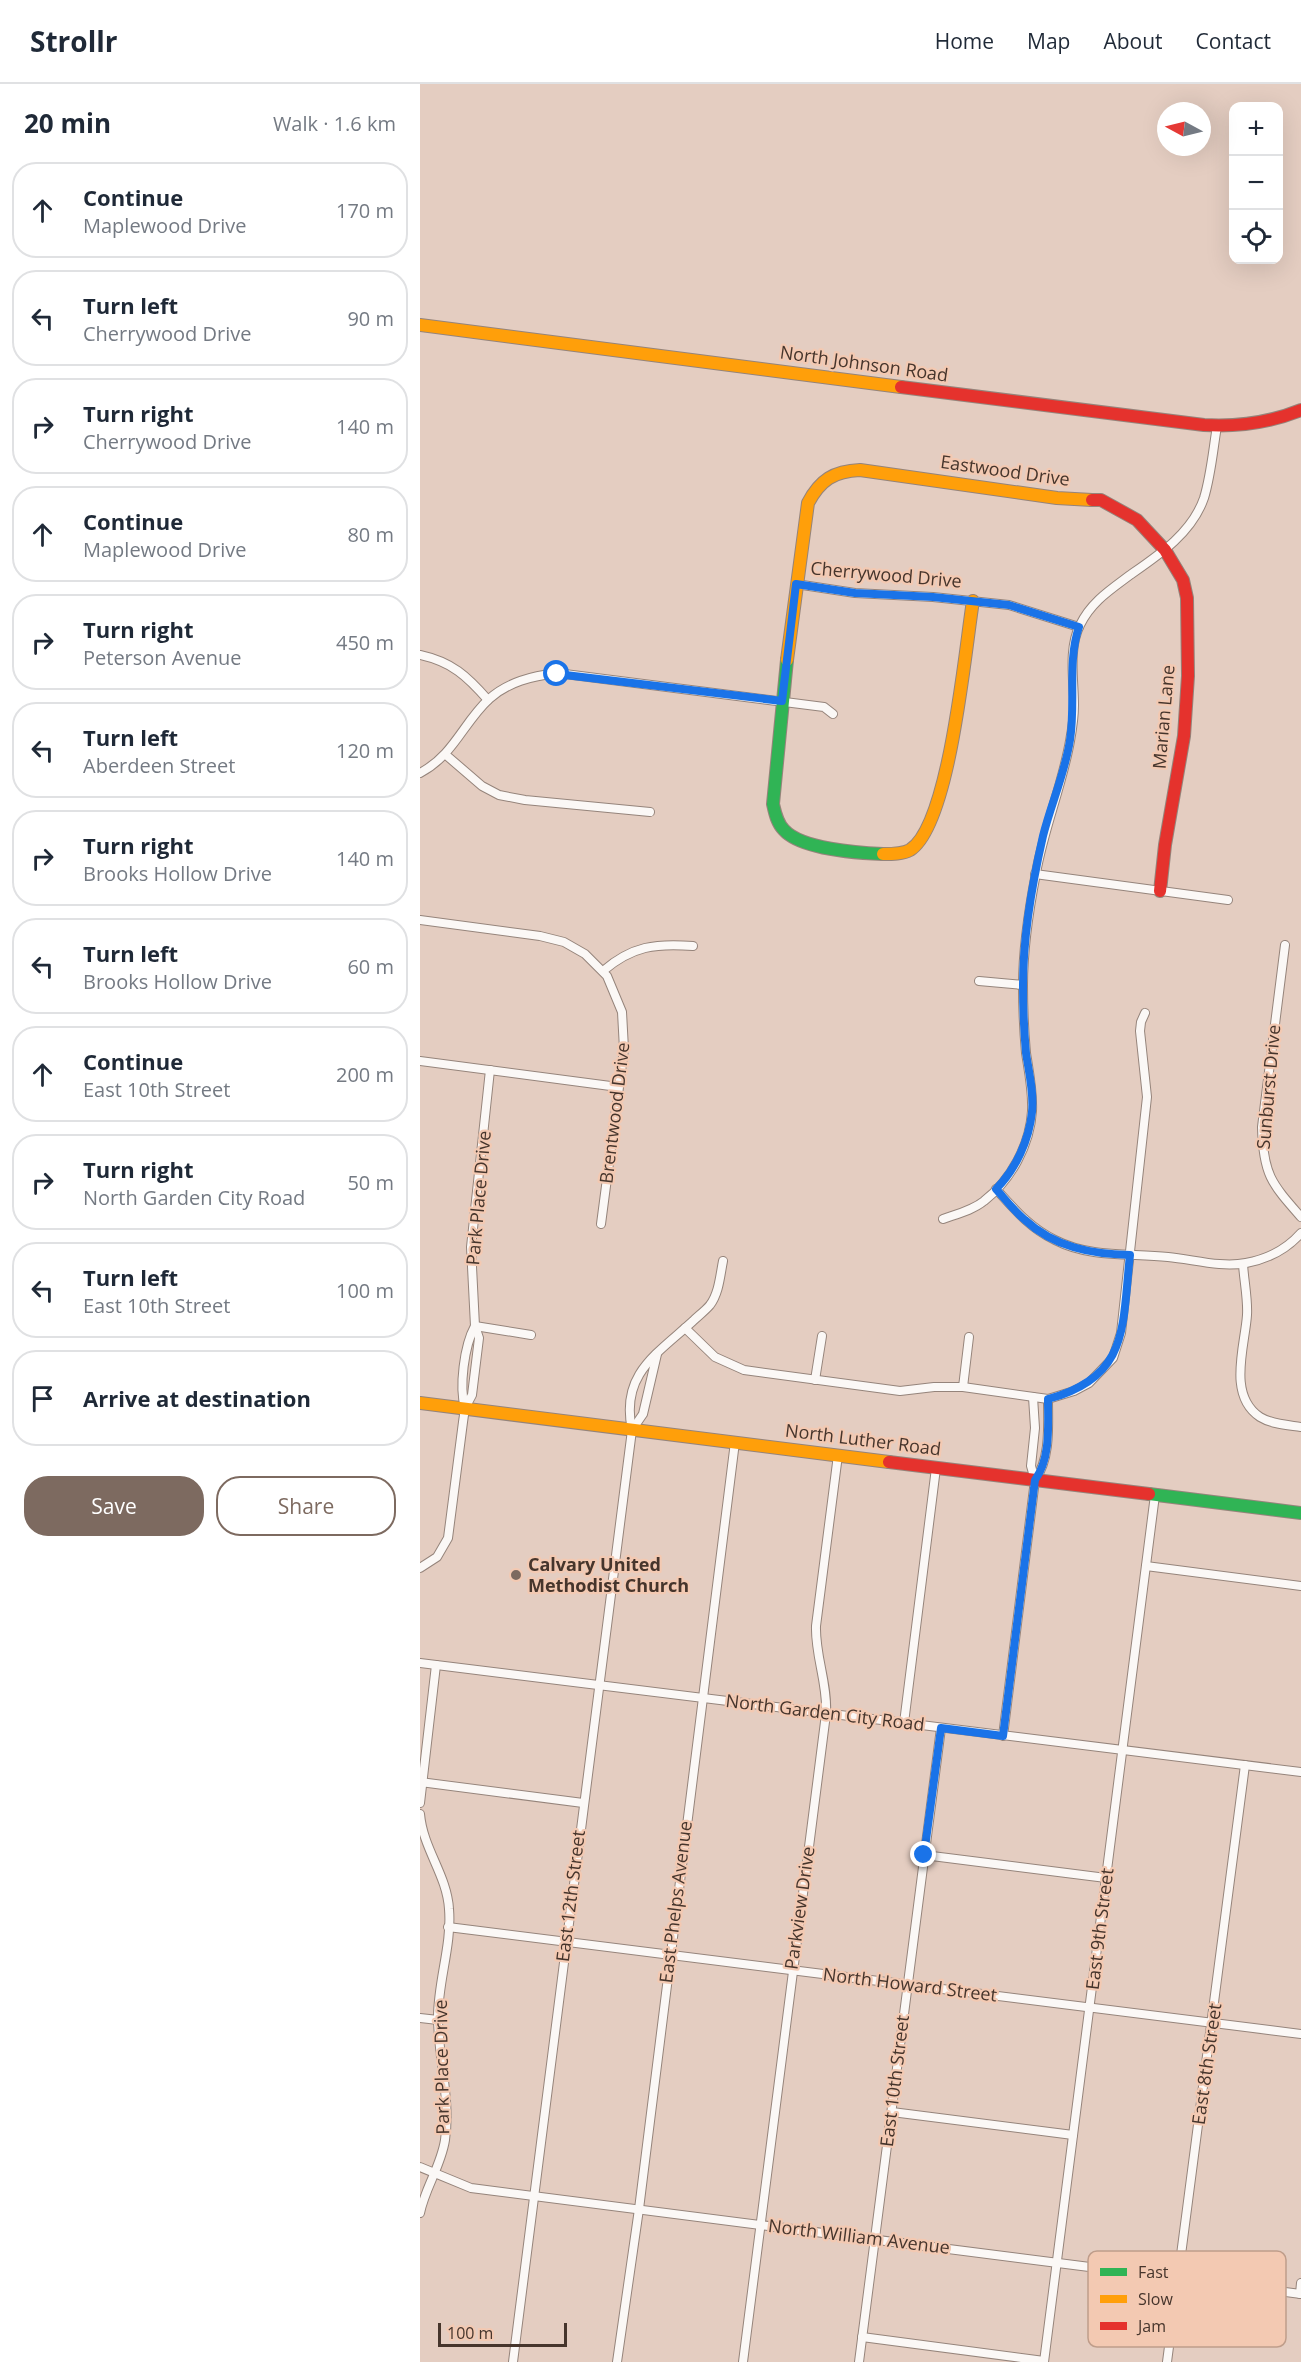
<!DOCTYPE html>
<meta charset="utf-8">
<style>
:root{--surface:#fff;--page:#f6f6f7;--text:#1f2937;--muted:#747a83;--line:#e0e1e3;--accent:#7d6a60}
body{margin:0;font-family:"Open Sans",sans-serif;background:var(--page);color:var(--text)}
.controls{position:absolute;right:18px;top:18px;display:grid;overflow:hidden;border-radius:12px;box-shadow:0 6px 24px #0002}
.controls button{width:54px;height:54px;display:grid;place-items:center;padding:0;border:0;border-bottom:2px solid var(--line);background:var(--surface);color:var(--text);font:30px sans-serif}
.compass{position:absolute;left:737px;top:18px;width:54px;height:54px;border-radius:50%;background:var(--surface);box-shadow:0 6px 24px #0002;rotate:277deg}
.scale{position:absolute;left:18px;bottom:15px;width:129px;box-sizing:border-box;padding-left:6px;border:3px solid #46352c;border-top:0;font-size:16px;line-height:21px;white-space:nowrap;color:#46352c;-webkit-text-stroke:4px #f3c9b2;paint-order:stroke}
.stop{position:absolute;width:18px;height:18px;margin:-14px;border:4px solid #1a73e8;border-radius:50%;background:#fff}
.stop.end{background:#1a73e8;border-color:#fff;box-shadow:0 2px 6px #0008}
.list{margin:0;padding:0;list-style:none}
h2{display:flex;justify-content:space-between;align-items:center;height:78px;margin:0;padding:0 24px;font-size:26px}
h2 small{font-size:20px;font-weight:400;color:var(--muted)}
.list li{display:grid;grid-template-columns:39px 1fr auto;gap:18px;align-items:center;box-sizing:border-box;height:96px;margin:0 12px 12px;padding:0 12px;border:2px solid var(--line);border-radius:24px}
.list b{display:block;font-size:22px;white-space:nowrap}
.list p{margin:0;font-size:20px;white-space:nowrap;color:var(--muted)}
.list em{font-size:20px;font-style:normal;color:var(--muted)}
.actions{display:flex;gap:12px;padding:18px 24px}
.actions a{flex:1;padding:14px 0;border:2px solid var(--accent);border-radius:24px;text-align:center;font-size:21px;color:var(--accent)}
.actions .main{background:var(--accent);color:#fff}
.icon{flex:none;width:33px;height:33px;fill:none;stroke:currentColor;stroke-width:2;stroke-linecap:round;stroke-linejoin:round}
.map{position:relative;flex:none;width:881px;height:2278px;overflow:hidden}
header{display:flex;align-items:center;gap:36px;box-sizing:border-box;height:84px;padding:0 30px;background:var(--surface);border-bottom:2px solid var(--line)}
header strong{font-size:28px}
nav{display:flex;gap:33px;margin-inline-start:auto;font-size:21px}
main{display:flex}
aside{flex:1;background:var(--surface)}
.map>svg:first-child{display:block}
.lines{fill:none;stroke-linecap:round;stroke-linejoin:round}
.street-casing{stroke:#95847b;stroke-width:10}
.fast-casing{stroke:#95847b;stroke-width:14}
.slow-casing{stroke:#95847b;stroke-width:14}
.jam-casing{stroke:#95847b;stroke-width:14}
.street{stroke:#fbf8f6;stroke-width:8}
.fast{stroke:#30b455;stroke-width:12}
.slow{stroke:#ff9f0a;stroke-width:12}
.jam{stroke:#e5322d;stroke-width:12}
.route{stroke:#1a73e8;stroke-width:8}
.poi-dot{fill:#7d6a60;stroke:#f3c9b2;stroke-width:2}
.labels{text-anchor:middle;stroke-width:4.5;stroke-linejoin:round;paint-order:stroke}
.street-label{font-size:18px;fill:#46352c;stroke:#f3c9b2}
.poi-label{font-size:18px;font-weight:bold;fill:#46352c;stroke:#f3c9b2;text-anchor:start}
.key{fill:#f3c9b2;stroke:#bf9d8a;stroke-width:1.5}
.key-label{font-size:16px;fill:#46352c}
</style>
<header>
<strong>Strollr</strong>
<nav><a>Home</a><a>Map</a><a>About</a><a>Contact</a></nav>
</header>
<main>
<aside>
<h2>20 min<small>Walk · 1.6 km</small></h2>
<ul class="list">
<li><svg class="icon" aria-label="ahead" viewBox="0 0 24 24"><path d="M12 20V5M6 11l6-6 6 6"/></svg><div><b>Continue</b><p>Maplewood Drive</p></div><em>170 m</em></li>
<li><svg class="icon" aria-label="left" viewBox="0 0 24 24"><path d="M17 20v-9H6M10 6l-5 5 5 5"/></svg><div><b>Turn left</b><p>Cherrywood Drive</p></div><em>90 m</em></li>
<li><svg class="icon" aria-label="right" viewBox="0 0 24 24"><path d="M7 20v-9h11M14 6l5 5-5 5"/></svg><div><b>Turn right</b><p>Cherrywood Drive</p></div><em>140 m</em></li>
<li><svg class="icon" aria-label="ahead" viewBox="0 0 24 24"><path d="M12 20V5M6 11l6-6 6 6"/></svg><div><b>Continue</b><p>Maplewood Drive</p></div><em>80 m</em></li>
<li><svg class="icon" aria-label="right" viewBox="0 0 24 24"><path d="M7 20v-9h11M14 6l5 5-5 5"/></svg><div><b>Turn right</b><p>Peterson Avenue</p></div><em>450 m</em></li>
<li><svg class="icon" aria-label="left" viewBox="0 0 24 24"><path d="M17 20v-9H6M10 6l-5 5 5 5"/></svg><div><b>Turn left</b><p>Aberdeen Street</p></div><em>120 m</em></li>
<li><svg class="icon" aria-label="right" viewBox="0 0 24 24"><path d="M7 20v-9h11M14 6l5 5-5 5"/></svg><div><b>Turn right</b><p>Brooks Hollow Drive</p></div><em>140 m</em></li>
<li><svg class="icon" aria-label="left" viewBox="0 0 24 24"><path d="M17 20v-9H6M10 6l-5 5 5 5"/></svg><div><b>Turn left</b><p>Brooks Hollow Drive</p></div><em>60 m</em></li>
<li><svg class="icon" aria-label="ahead" viewBox="0 0 24 24"><path d="M12 20V5M6 11l6-6 6 6"/></svg><div><b>Continue</b><p>East 10th Street</p></div><em>200 m</em></li>
<li><svg class="icon" aria-label="right" viewBox="0 0 24 24"><path d="M7 20v-9h11M14 6l5 5-5 5"/></svg><div><b>Turn right</b><p>North Garden City Road</p></div><em>50 m</em></li>
<li><svg class="icon" aria-label="left" viewBox="0 0 24 24"><path d="M17 20v-9H6M10 6l-5 5 5 5"/></svg><div><b>Turn left</b><p>East 10th Street</p></div><em>100 m</em></li>
<li><svg class="icon" aria-label="arrive" viewBox="0 0 24 24"><path d="M6 21V4h12l-3 4 3 4H6"/></svg><div><b>Arrive at destination</b></div></li>
</ul>
<div class="actions"><a class="main">Save</a><a>Share</a></div>
</aside>
<div class="map">
<svg width="881" height="2278" viewBox="0 0 881 2278">
<rect width="100%" height="100%" fill="#e4cdc1"/>
<g class="lines">
<defs>
<g id="street">
<polyline points="376,500 435,509 513,513 589,521 659,543"/>
<path d="M0 571C32 578 47 592 68 616"/>
<polyline points="26,671 62,702 79,711 105,716 230,728"/>
<path d="M0 689C34 671 43 639 69 615 88 598 112 592 137 589L404 623 413 630"/>
<polyline points="615,790 808,816"/>
<polyline points="0,836 120,852 144,858 165,870 187,892 202,928 204,965 181,1140"/>
<path d="M865 861 842 1043C843 1090 851 1099 881 1133"/>
<path d="M183 887C212 862 236 859 273 862"/>
<polyline points="559,897 603,901"/>
<polyline points="0,977 198,1003"/>
<path d="M576 1105C594 1125 610 1144 635 1156 670 1174 709 1169 748 1173 772 1175 801 1184 826 1179 848 1175 866 1166 881 1149"/>
<path d="M523 1135C537 1130 553 1126 564 1117 591 1096 610 1061 612 1027 613 1007 609 988 606 969 604 947 603 923 603 901 603 864 609 825 616 789 624 744 642 702 650 657 652 646 654 633 654 621 654 596 648 565 660 541 671 518 690 506 710 491 739 471 772 449 784 414 791 391 793 366 797 342"/>
<path d="M823 1180C824 1197 828 1215 827 1231 825 1262 807 1311 840 1333 851 1340 868 1341 881 1343"/>
<polyline points="55,1242 111,1251"/>
<polyline points="265,1244 295,1273 324,1286 480,1307 514,1303 543,1303 628,1315 654,1307 669,1299 693,1274 701,1249 727,1013 720,947 721,938 725,929"/>
<polyline points="395,1296 402,1252"/>
<polyline points="543,1303 549,1253"/>
<path d="M45 1324C39 1303 44 1262 55 1242"/>
<polyline points="212,1346 223,1330 237,1270"/>
<path d="M615 1396C631 1374 628 1341 628 1315"/>
<polyline points="726,1482 881,1502"/>
<polyline points="0,1484 17,1473 28,1454 43,1338 45,1324 52,1311 59,1254 55,1242 51,1163 70,986"/>
<polyline points="0,1579 881,1688"/>
<polyline points="484,1639 516,1384"/>
<polyline points="583,1652 615,1396 611,1382 615,1344 613,1313"/>
<polyline points="0,1698 163,1719"/>
<polyline points="0,1719 16,1581"/>
<path d="M0 1730C3 1765 27 1791 29 1825 32 1861 18 1897 18 1933 18 1974 31 2015 25 2056 21 2082 5 2104 0 2129"/>
<polyline points="504,1771 686,1794"/>
<polyline points="28,1843 881,1950"/>
<polyline points="0,1934 18,1936"/>
<polyline points="472,2028 653,2051"/>
<polyline points="0,2083 51,2104 881,2210"/>
<polyline points="880,2210 881,2199"/>
<polyline points="442,2253 624,2277"/>
<path d="M93 2278 212 1346C200 1290 237 1270 273 1237 278 1232 285 1227 290 1221 299 1209 300 1192 303 1177"/>
<polyline points="197,2278 219,2125 315,1358"/>
<path d="M323 2278 406 1630C408 1600 395 1572 396 1542L418 1371"/>
<polyline points="439,2278 521,1644"/>
<polyline points="624,2278 735,1411"/>
<polyline points="747,2278 825,1681"/>
</g>
<g id="fast">
<path d="M367 576 353 720C355 729 357 739 364 746 381 765 438 769 463 770"/>
<polyline points="729,1410 881,1429"/>
</g>
<g id="slow">
<polyline points="0,241 481,303"/>
<path d="M367 576 388 419C400 396 414 387 440 386L637 414 672 416"/>
<path d="M463 770C472 770 483 770 490 766 530 741 545 565 553 517"/>
<polyline points="0,1319 469,1378"/>
</g>
<g id="jam">
<path d="M481 303 784 341C819 343 849 339 881 326"/>
<polyline points="672,416 681,416 717,436 745,466 763,496 767,514 768,592 764,652 745,761 740,807"/>
<polyline points="469,1378 729,1410"/>
</g>
</defs>
<use href="#street" class="street-casing"/>
<use href="#fast" class="fast-casing"/>
<use href="#slow" class="slow-casing"/>
<use href="#jam" class="jam-casing"/>
<use href="#street" class="street"/>
<use href="#fast" class="fast"/>
<use href="#slow" class="slow"/>
<use href="#jam" class="jam"/>
</g>
<g class="lines">
<path class="route" d="M137 590 362 617 376 500 435 509 513 513 589 521 659 543C647 578 656 618 650 656 645 689 631 720 623 752 612 800 603 852 603 901 603 923 604 947 606 969 609 989 614 1008 612 1028 609 1056 596 1085 576 1105 585 1115 594 1127 605 1136 634 1163 671 1170 710 1171 702 1242 710 1293 628 1315 628 1341 631 1374 615 1396L583 1652 521 1644 504 1771"/>
</g>
<circle class="poi-dot" cx="96" cy="1491" r="6"/>
<g class="labels">
<g class="street-label">
<text transform="translate(444 280) rotate(8)" y="6">North Johnson Road</text>
<text transform="translate(585 387) rotate(8)" y="6">Eastwood Drive</text>
<text transform="translate(466 491) rotate(5)" y="6">Cherrywood Drive</text>
<text transform="translate(744 633) rotate(-85)" y="6">Marian Lane</text>
<text transform="translate(849 1003) rotate(-85)" y="6">Sunburst Drive</text>
<text transform="translate(195 1029) rotate(-83)" y="6">Brentwood Drive</text>
<text transform="translate(59 1114) rotate(-85)" y="6">Park Place Drive</text>
<text transform="translate(443 1356) rotate(7)" y="6">North Luther Road</text>
<text transform="translate(405 1629) rotate(7)" y="6">North Garden City Road</text>
<text transform="translate(151 1812) rotate(-83)" y="6">East 12th Street</text>
<text transform="translate(256 1818) rotate(-83)" y="6">East Phelps Avenue</text>
<text transform="translate(380 1824) rotate(-82)" y="6">Parkview Drive</text>
<text transform="translate(680 1845) rotate(-83)" y="6">East 9th Street</text>
<text transform="translate(490 1901) rotate(7)" y="6">North Howard Street</text>
<text transform="translate(787 1980) rotate(-82)" y="6">East 8th Street</text>
<text transform="translate(22 1983) rotate(-91)" y="6">Park Place Drive</text>
<text transform="translate(475 1997) rotate(-83)" y="6">East 10th Street</text>
<text transform="translate(439 2153) rotate(7)" y="6">North William Avenue</text>
</g>
<g class="poi-label">
<text x="108" y="1487">Calvary United<tspan x="108" dy="21">Methodist Church</tspan></text>
</g>
</g>
<rect x="668" y="2167" width="198" height="96" rx="9" class="key"/>
<rect x="680" y="2184" width="27" height="8" fill="#30b455"/>
<rect x="680" y="2211" width="27" height="8" fill="#ff9f0a"/>
<rect x="680" y="2238" width="27" height="8" fill="#e5322d"/>
<g class="key-label">
<text x="718" y="2194">Fast</text>
<text x="718" y="2221">Slow</text>
<text x="718" y="2248">Jam</text>
</g>
</svg>
<div class="controls">
<button>+</button>
<button>−</button>
<button><svg class="icon" aria-label="locate" viewBox="0 0 24 24"><circle cx="12" cy="12" r="6"/><path d="M12 2v4M12 18v4M2 12h4M18 12h4"/></svg></button>
</div>
<svg class="compass" viewBox="-18 -18 36 36"><path d="M0-13l5 13h-10z" fill="#e53935"/><path d="M0 13l5-13h-10z" fill="#747a83"/></svg>
<div class="scale">100 m</div>
<div class="stop" style="left:137px;top:590px"></div>
<div class="stop end" style="left:504px;top:1771px"></div>
</div>
</main>
